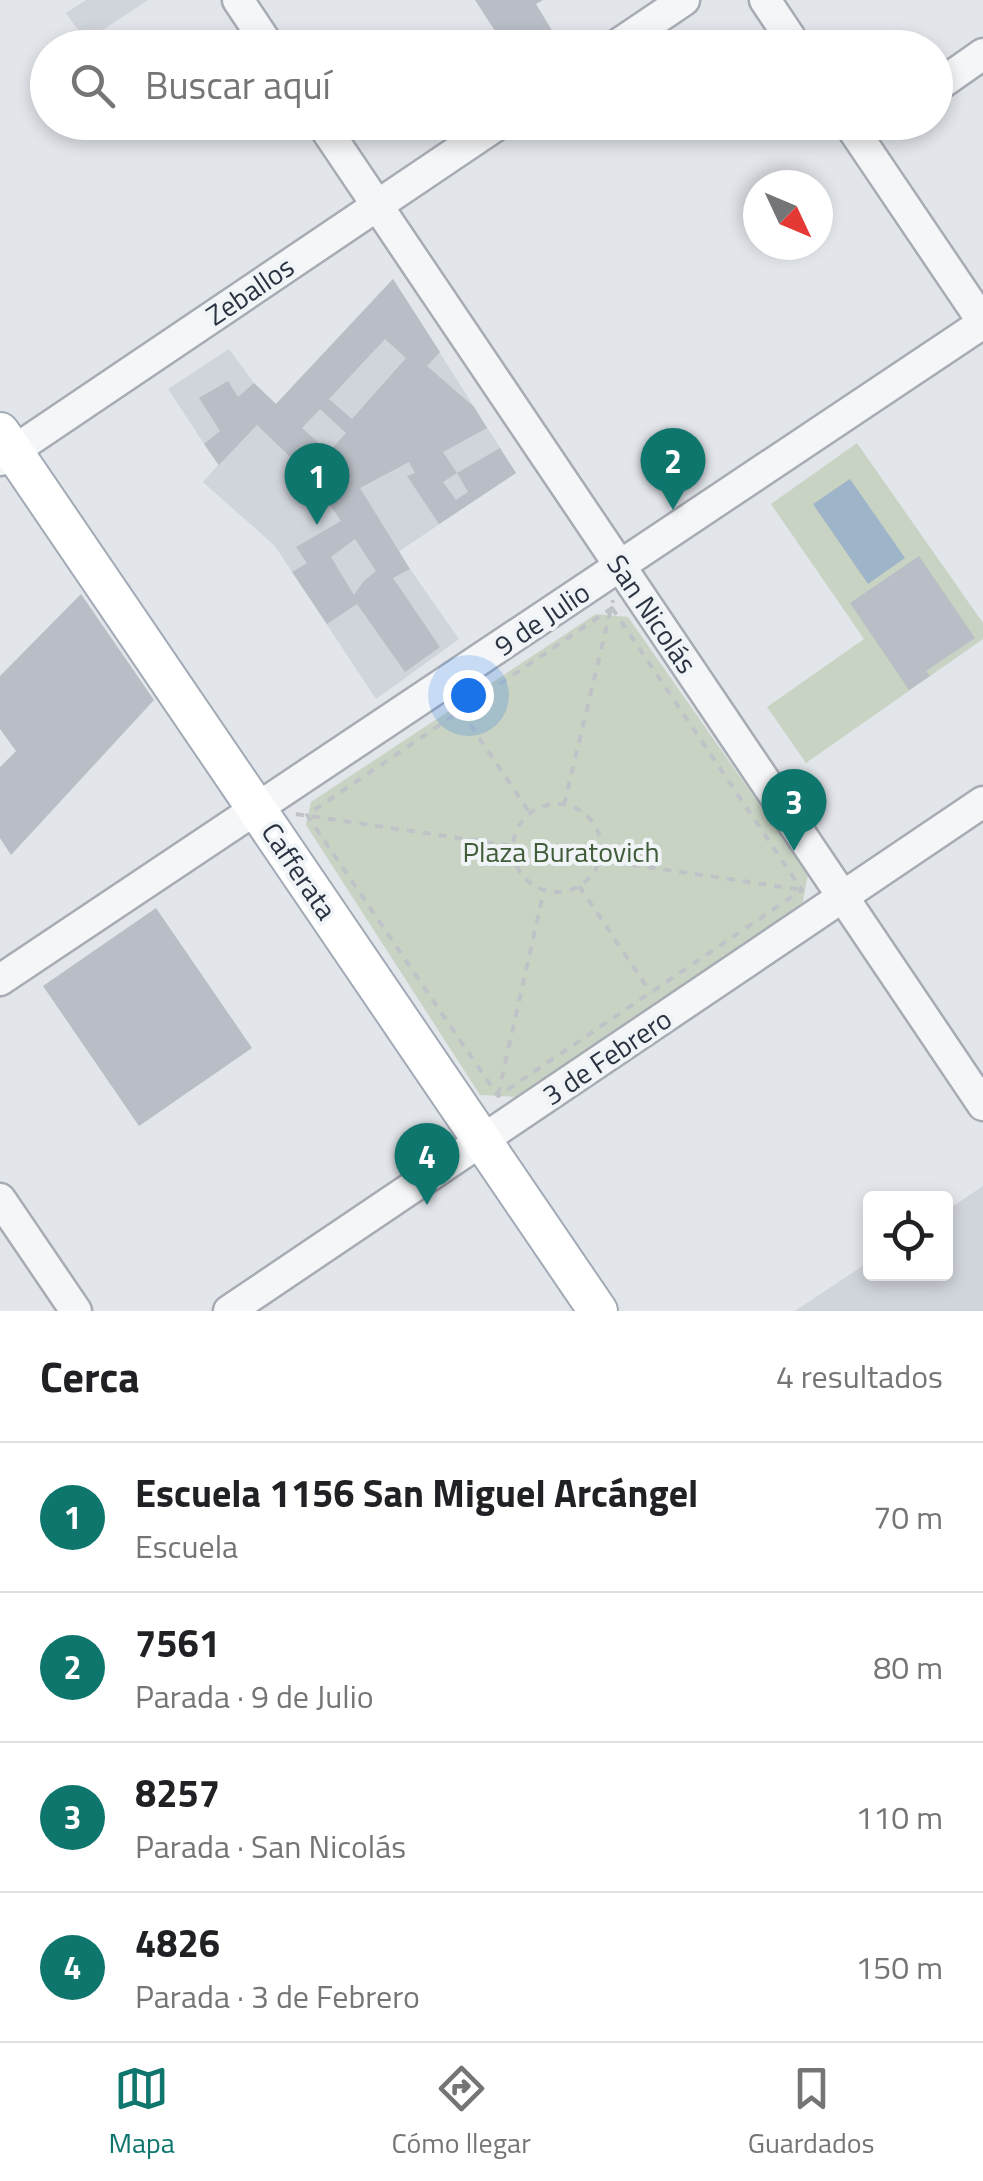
<!DOCTYPE html>
<html lang="es">
<meta charset="utf-8">
<style>
:root{--surface:#fff;--page:#f6f6f6;--text:#202124;--muted:#757577;--line:#e0e0e0;--accent:#0f766e}
body{margin:0;font-family:"Titillium Web",sans-serif;background:var(--page);color:var(--text)}
.controls{position:absolute;right:30px;bottom:30px;display:grid;overflow:hidden;border-radius:10px;box-shadow:0 5px 15px #0003}
.controls button{width:90px;height:90px;display:grid;place-items:center;padding:0;border:0;border-bottom:2px solid var(--line);background:var(--surface);color:var(--text);font:50px sans-serif}
.compass{position:absolute;left:743px;top:170px;width:90px;height:90px;border-radius:50%;background:var(--surface);box-shadow:0 5px 15px #0003;rotate:134deg}
.you{position:absolute;left:468px;top:695px;width:35px;height:35px;margin:-25px;border:8px solid #fff;border-radius:50%;background:#1a73e8;box-shadow:0 0 0 15px #1a73e833}
.badge{display:grid;place-items:center;width:65px;height:65px;border-radius:50%;background:var(--accent);color:#fff;font-size:32px;font-weight:700}
.pin{position:absolute;translate:-50% -82px;filter:drop-shadow(0 2px 5px #0008)}
.pin::after{content:'';position:absolute;top:52px;width:35px;height:30px;background:inherit;clip-path:polygon(0 0,100% 0,50% 100%)}
.list{margin:0;padding:0;list-style:none}
h2{display:flex;justify-content:space-between;align-items:center;height:130px;margin:0;padding:0 40px;font-size:42px}
h2 small{font-size:32px;font-weight:400;color:var(--muted)}
.list li{display:grid;grid-template-columns:65px 1fr auto;gap:30px;align-items:center;box-sizing:border-box;height:150px;padding:0 40px;border-top:2px solid var(--line)}
.list b{display:block;font-size:38px;white-space:nowrap}
.list p{margin:0;font-size:32px;white-space:nowrap;color:var(--muted)}
.list em{font-size:32px;font-style:normal;color:var(--muted)}
.icon{flex:none;width:55px;height:55px;fill:none;stroke:currentColor;stroke-width:2;stroke-linecap:round;stroke-linejoin:round}
.map{position:relative;flex:none;width:983px;height:1311px;overflow:hidden}
.search{position:absolute;background:var(--surface);box-shadow:0 5px 15px #0003;left:30px;right:30px;top:30px;height:110px;display:flex;align-items:center;gap:25px;box-sizing:border-box;padding:0 35px;border-radius:55px;color:var(--muted);font-size:38px}
.sheet{height:730px;background:var(--surface)}
nav{display:flex;justify-content:space-around;align-items:center;box-sizing:border-box;height:140px;border-top:2px solid var(--line);background:var(--surface);font-size:28px;color:var(--muted)}
nav a{display:grid;justify-items:center;gap:5px}
nav .on{color:var(--accent)}
.map>svg:first-child{display:block}
.built{fill:#d0d4db}
.green{fill:#c8d3c3}
.water{fill:#9eb4c8}
.building{fill:#b9bec6;fill-rule:evenodd}
.lines{fill:none;stroke-linecap:round;stroke-linejoin:round}
.minor-casing{stroke:#a7acb4;stroke-width:35}
.major-casing{stroke:#a1aab5;stroke-width:42}
.path{stroke:#bfc3c8;stroke-width:4;stroke-dasharray:8 8;stroke-linecap:butt}
.minor{stroke:#f4f6f8;stroke-width:30}
.major{stroke:#fff;stroke-width:38}
.labels{text-anchor:middle;stroke-width:8;stroke-linejoin:round;paint-order:stroke}
.street-label{font-size:28px;fill:#2a3341;stroke:#f1f4f7}
.park-label{font-size:28px;fill:#405c38;stroke:#f1f4f7}
</style>
<div class="map">
<svg width="983" height="1311" viewBox="0 0 983 1311">
<rect width="100%" height="100%" fill="#e2e5ea"/>
<g class="built">
<polygon points="86,0 148,0 86,41 66,13"/>
<polygon points="393,279 516,473 398,552 459,639 376,699 275,546 203,482 218,465 168,389 229,349 254,383 276,404"/>
<polygon points="983,1186 983,1311 795,1311 870,1261 870,1274 946,1274 946,1211"/>
</g>
<g class="green">
<polygon points="857,443 983,623 983,639 806,763 767,707 864,639 771,504"/>
<polygon points="596,614 628,617 808,874 802,906 518,1097 480,1095 306,825 311,802"/>
</g>
<polygon class="water" points="850,479 905,558 868,584 813,504"/>
<g class="building">
<polygon points="475,0 543,0 536,4 556,37 541,48 506,48"/>
<path d="M393 279 440 352 427 366 474 407 487 428 443 452 457 473 443 482 456 500 468 492 457 473 500 448 516 473 439 524 407 476 415 473 409 462 360 488 410 569 393 578 440 647 405 672 357 604 327 624 292 572 307 563 296 547 341 521 312 478 257 425 219 465 204 444 220 431 199 398 228 381 238 397 254 383 276 404ZM385 339 406 358 352 419 329 399ZM320 409 346 433 329 452 302 428ZM355 539 376 571 364 581 354 595 331 557Z"/>
<polygon points="919,556 975,638 926,671 930,676 909,690 850,603"/>
<polygon points="81,594 154,700 11,855 0,838 0,767 16,751 0,729 0,676"/>
<polygon points="156,908 252,1048 139,1126 43,986"/>
</g>
<g class="lines">
<defs>
<g id="minor">
<polyline points="238,0 270,48"/>
<polyline points="765,0 797,48"/>
<polyline points="613,48 684,0"/>
<polyline points="936,87 983,54"/>
<polyline points="321,122 983,1105"/>
<polyline points="848,122 983,322"/>
<polyline points="0,460 501,122"/>
<polyline points="0,980 983,323"/>
<polyline points="0,1199 76,1311"/>
<polyline points="229,1311 983,802"/>
</g>
<polyline id="major" points="0,432 598,1311"/>
</defs>
<use href="#minor" class="minor-casing"/>
<use href="#major" class="major-casing"/>
<g class="path">
<polygon points="612,608 802,890 498,1096 307,815"/>
<polyline points="461,711 530,813"/>
<circle cx="557" cy="848" r="44"/>
<polyline points="564,805 613,600"/>
<polyline points="296,814 513,846"/>
<polyline points="600,860 803,890"/>
<polyline points="579,886 651,993"/>
<polyline points="498,1095 544,890"/>
</g>
<use href="#minor" class="minor"/>
<use href="#major" class="major"/>
</g>
<g class="labels">
<g class="street-label">
<text transform="translate(250 291) rotate(-34)" y="10">Zeballos</text>
<text transform="translate(652 614) rotate(56)" y="10">San Nicolás</text>
<text transform="translate(542 619) rotate(-34)" y="10">9 de Julio</text>
<text transform="translate(299 871) rotate(56)" y="10">Cafferata</text>
<text transform="translate(607 1057) rotate(-34)" y="10">3 de Febrero</text>
</g>
<g class="park-label">
<text x="561" y="862">Plaza Buratovich</text>
</g>
</g>
</svg>
<div class="controls">
<button><svg class="icon" aria-label="locate" viewBox="0 0 24 24"><circle cx="12" cy="12" r="6"/><path d="M12 2v4M12 18v4M2 12h4M18 12h4"/></svg></button>
</div>
<svg class="compass" viewBox="-18 -18 36 36"><path d="M0-13l5 13h-10z" fill="#e53935"/><path d="M0 13l5-13h-10z" fill="#757577"/></svg>
<div class="you"></div>
<div class="pin badge" style="left:317px;top:525px">1</div>
<div class="pin badge" style="left:673px;top:510px">2</div>
<div class="pin badge" style="left:794px;top:851px">3</div>
<div class="pin badge" style="left:427px;top:1205px">4</div>
<div class="search"><svg class="icon" aria-label="search" viewBox="0 0 24 24"><circle cx="10" cy="10" r="6"/><path d="M15 15l6 6"/></svg>Buscar aquí</div>
</div>
<section class="sheet">
<h2>Cerca<small>4 resultados</small></h2>
<ul class="list">
<li><span class="badge">1</span><div><b>Escuela 1156 San Miguel Arcángel</b><p>Escuela</p></div><em>70 m</em></li>
<li><span class="badge">2</span><div><b>7561</b><p>Parada · 9 de Julio</p></div><em>80 m</em></li>
<li><span class="badge">3</span><div><b>8257</b><p>Parada · San Nicolás</p></div><em>110 m</em></li>
<li><span class="badge">4</span><div><b>4826</b><p>Parada · 3 de Febrero</p></div><em>150 m</em></li>
</ul>
</section>
<nav>
<a class="on"><svg class="icon" aria-label="map" viewBox="0 0 24 24"><path d="M3 6l6-2 6 2 6-2v14l-6 2-6-2-6 2zM9 4v14M15 6v14"/></svg>Mapa</a>
<a><svg class="icon" aria-label="directions" viewBox="0 0 24 24"><path d="M12 3l9 9-9 9-9-9zM9 14v-3h6M13 9l2 2-2 2"/></svg>Cómo llegar</a>
<a><svg class="icon" aria-label="saved" viewBox="0 0 24 24"><path d="M7 4h10v16l-5-4-5 4z"/></svg>Guardados</a>
</nav>
